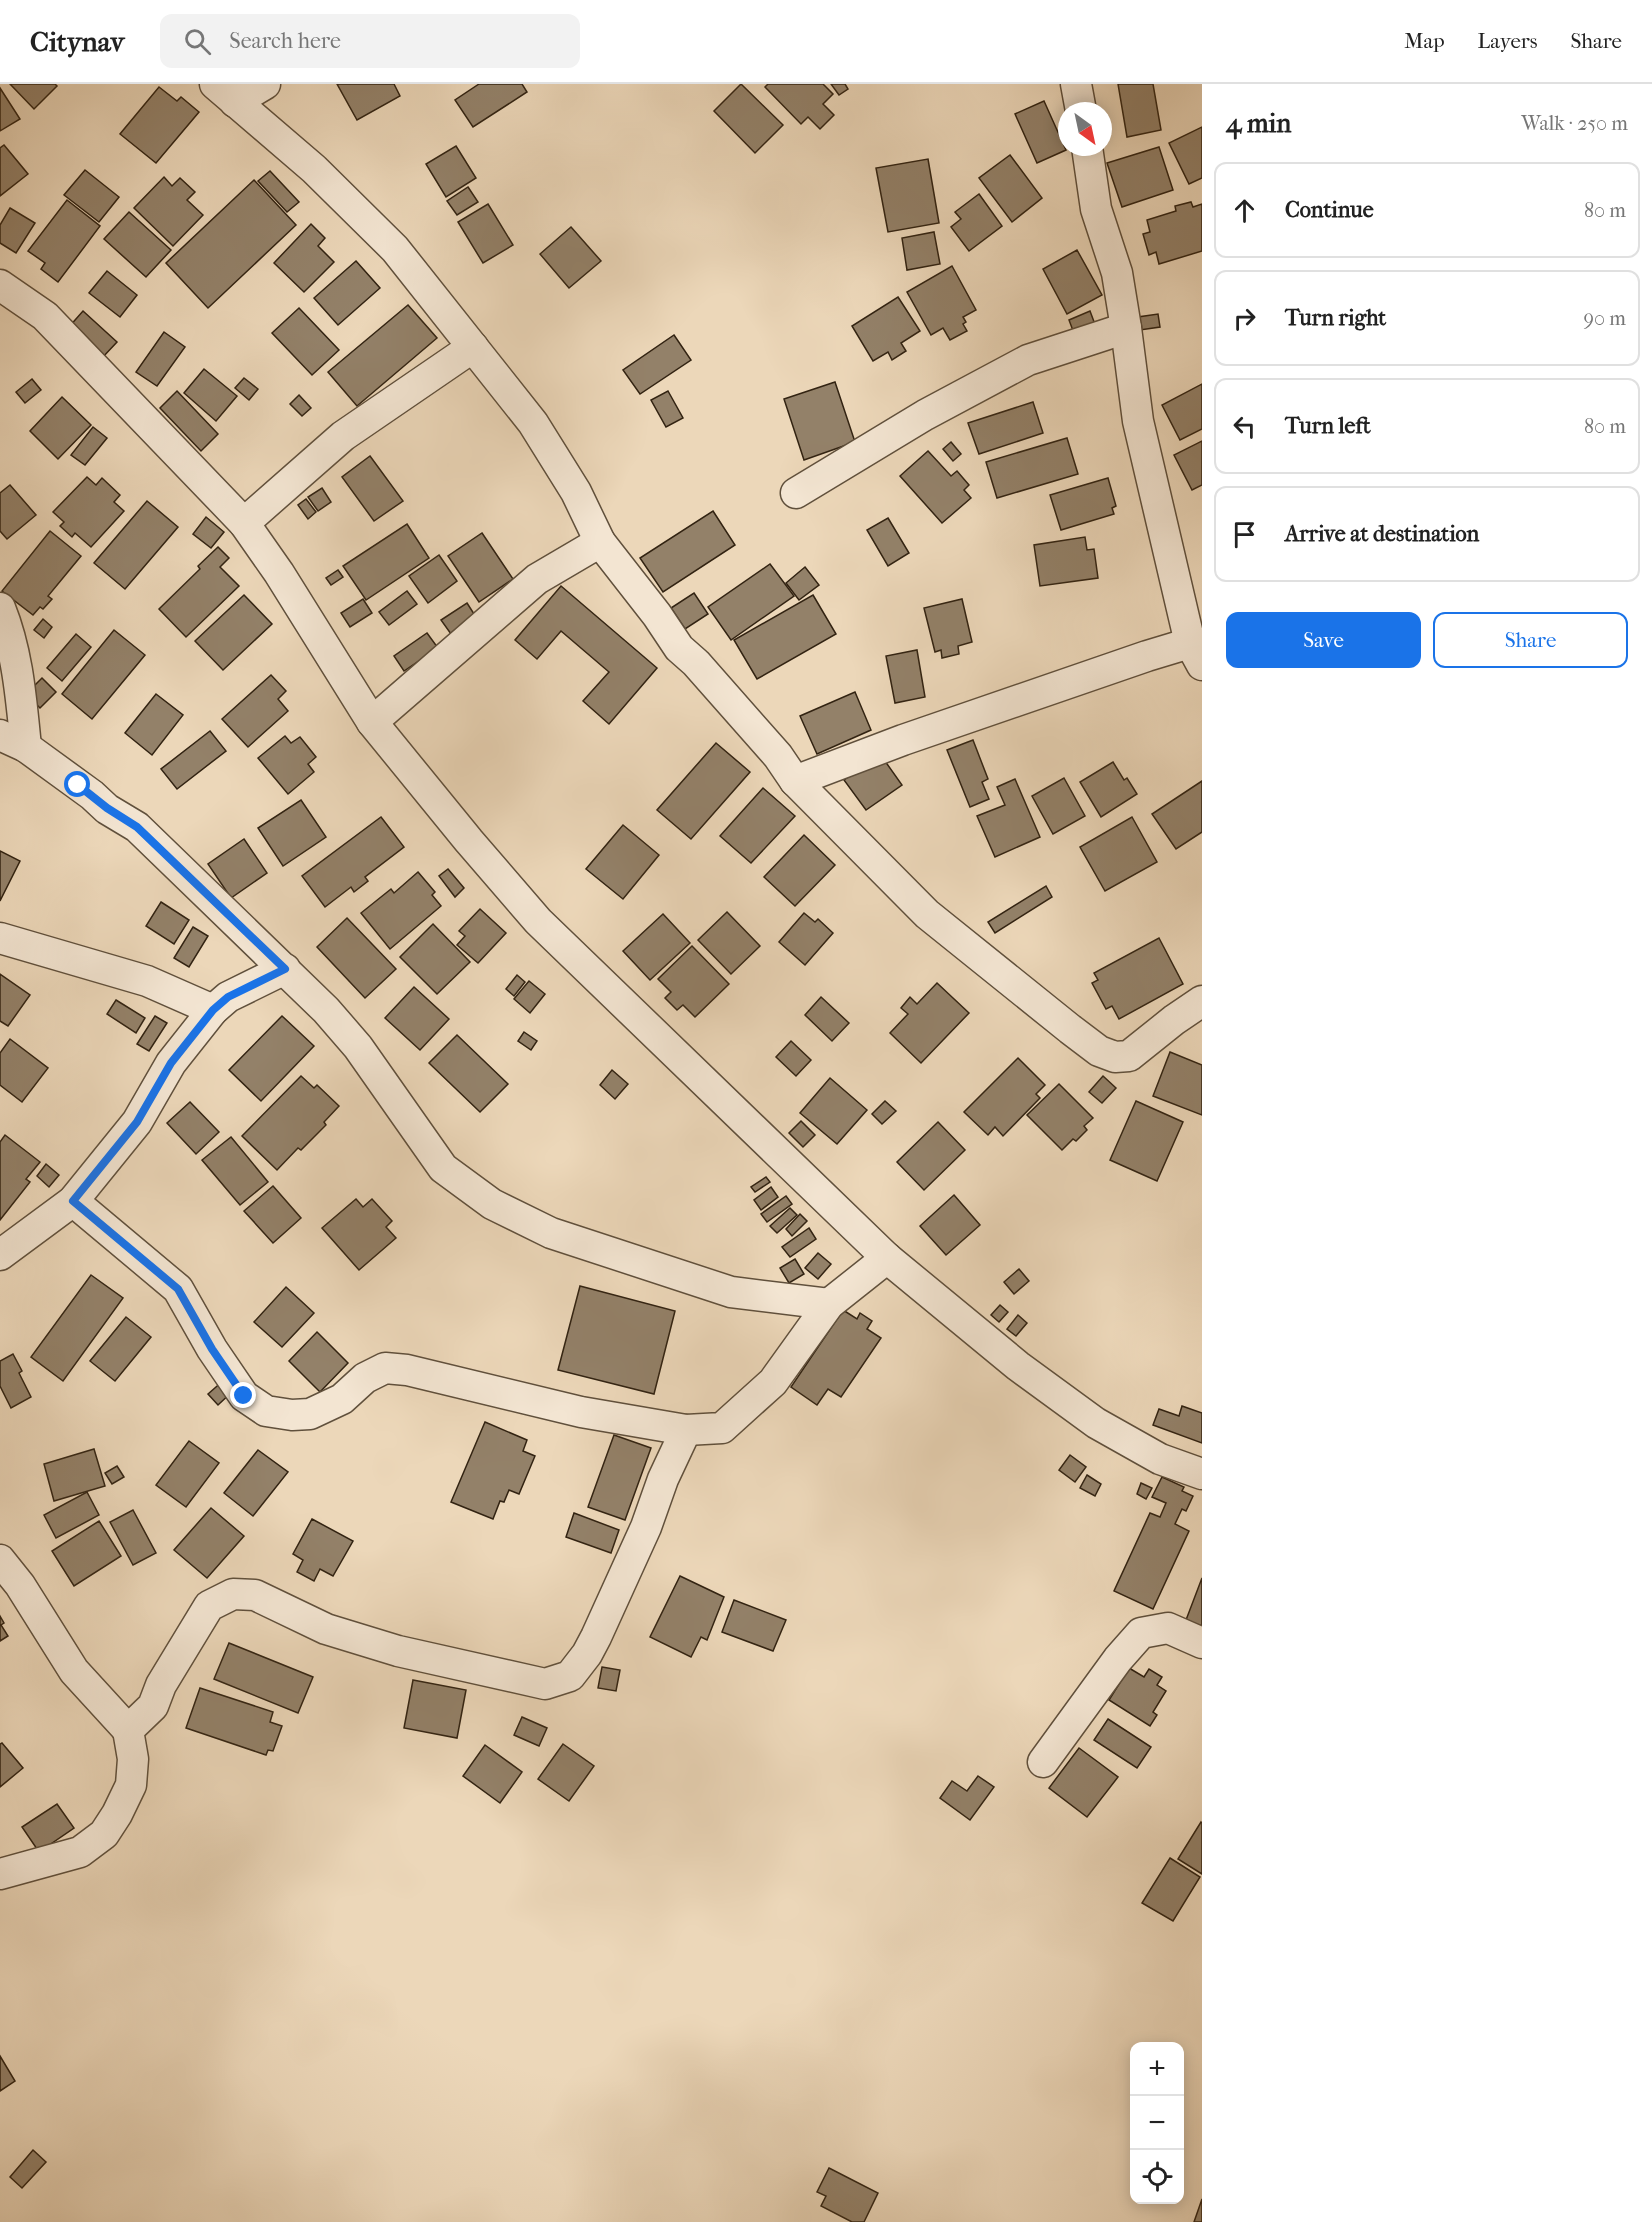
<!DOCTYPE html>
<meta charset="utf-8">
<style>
:root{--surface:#fff;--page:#f2f2f2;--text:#222;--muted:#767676;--line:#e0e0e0;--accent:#1a73e8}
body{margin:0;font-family:"IM FELL French Canon",serif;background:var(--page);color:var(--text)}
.controls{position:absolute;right:18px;bottom:18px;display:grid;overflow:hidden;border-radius:12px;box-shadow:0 3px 15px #0003}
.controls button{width:54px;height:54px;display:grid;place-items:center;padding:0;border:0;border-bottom:2px solid var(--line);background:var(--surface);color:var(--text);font:30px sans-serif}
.compass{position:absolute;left:1058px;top:18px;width:54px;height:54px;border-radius:50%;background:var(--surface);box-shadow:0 3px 15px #0003;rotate:147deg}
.stop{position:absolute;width:18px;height:18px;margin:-14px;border:4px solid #1a73e8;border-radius:50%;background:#fff}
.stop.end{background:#1a73e8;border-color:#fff;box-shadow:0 2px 6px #0008}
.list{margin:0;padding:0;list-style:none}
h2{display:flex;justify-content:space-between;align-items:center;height:78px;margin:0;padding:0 24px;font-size:26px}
h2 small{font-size:20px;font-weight:400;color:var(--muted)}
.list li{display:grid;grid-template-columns:39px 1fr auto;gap:18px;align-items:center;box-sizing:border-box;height:96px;margin:0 12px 12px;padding:0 12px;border:2px solid var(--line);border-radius:12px}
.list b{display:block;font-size:22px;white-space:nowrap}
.list em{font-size:20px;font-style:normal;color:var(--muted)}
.actions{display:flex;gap:12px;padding:18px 24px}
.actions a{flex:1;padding:14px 0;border:2px solid var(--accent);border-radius:12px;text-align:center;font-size:21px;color:var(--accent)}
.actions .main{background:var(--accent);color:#fff}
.icon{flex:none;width:33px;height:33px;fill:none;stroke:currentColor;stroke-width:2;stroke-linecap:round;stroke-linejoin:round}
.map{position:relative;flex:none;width:1202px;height:2138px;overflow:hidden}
header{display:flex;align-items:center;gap:36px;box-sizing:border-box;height:84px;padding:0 30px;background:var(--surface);border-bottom:2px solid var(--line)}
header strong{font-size:28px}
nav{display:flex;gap:33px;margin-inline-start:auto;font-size:21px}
.search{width:420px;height:54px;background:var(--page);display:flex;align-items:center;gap:15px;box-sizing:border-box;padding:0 21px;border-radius:12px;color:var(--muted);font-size:22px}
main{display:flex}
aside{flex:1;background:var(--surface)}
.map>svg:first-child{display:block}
.building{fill:#938169;stroke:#322312;stroke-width:1.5}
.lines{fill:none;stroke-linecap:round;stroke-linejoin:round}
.minor-casing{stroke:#60503c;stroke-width:33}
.minor{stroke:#f3e5d2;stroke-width:30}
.route{stroke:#1a73e8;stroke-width:8}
</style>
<header>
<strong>Citynav</strong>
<div class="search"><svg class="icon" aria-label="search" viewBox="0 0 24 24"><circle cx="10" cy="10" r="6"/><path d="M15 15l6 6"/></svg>Search here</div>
<nav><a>Map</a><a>Layers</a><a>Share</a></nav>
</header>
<main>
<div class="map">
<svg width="1202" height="2138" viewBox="0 0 1202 2138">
<rect width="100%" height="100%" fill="#ecd7b9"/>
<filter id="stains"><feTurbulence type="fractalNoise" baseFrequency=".00333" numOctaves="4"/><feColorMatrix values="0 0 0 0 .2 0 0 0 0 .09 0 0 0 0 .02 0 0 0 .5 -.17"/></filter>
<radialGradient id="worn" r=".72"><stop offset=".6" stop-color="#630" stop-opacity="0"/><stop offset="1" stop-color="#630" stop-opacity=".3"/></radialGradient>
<g class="building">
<polygon points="10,0 55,0 57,2 34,25"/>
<polygon points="337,0 394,0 400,12 357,36"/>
<polygon points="479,0 522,0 527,8 473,43 455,16"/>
<polygon points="741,0 783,41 755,69 714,27"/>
<polygon points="768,0 823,0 833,10 823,20 834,31 820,45 808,33 801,40 765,3"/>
<polygon points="831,0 845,0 848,5 839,11"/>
<polygon points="1118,0 1153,0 1161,46 1127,53"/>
<polygon points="159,3 177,17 181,13 199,28 156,79 120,50"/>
<polygon points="0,4 20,35 0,47"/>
<polygon points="1044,17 1066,66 1037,79 1015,30"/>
<polygon points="1202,43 1202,94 1189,100 1169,59"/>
<polygon points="4,61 28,90 0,112 0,64"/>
<polygon points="456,62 476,94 446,113 426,80"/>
<polygon points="1159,63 1173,106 1122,123 1107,79"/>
<polygon points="1010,71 1042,114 1012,138 979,94"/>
<polygon points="928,75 939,139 888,148 876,84"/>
<polygon points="85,86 119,113 99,138 64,111"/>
<polygon points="270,87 299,118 287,128 258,97"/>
<polygon points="164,93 172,102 180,94 195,108 187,116 203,131 173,162 134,124"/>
<polygon points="254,96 296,141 208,224 166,179"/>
<polygon points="468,103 478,118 457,131 447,117"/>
<polygon points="979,110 1002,142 969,167 951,143 961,135 955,128"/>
<polygon points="67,116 100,142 58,198 41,185 45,179 28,167"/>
<polygon points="1191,118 1193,123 1202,120 1202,167 1159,180 1156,168 1149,171 1143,150 1150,148 1147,136 1176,127 1175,122"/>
<polygon points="488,120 513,161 483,179 458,138"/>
<polygon points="10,124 35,139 16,169 0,159 0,141"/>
<polygon points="129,128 171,166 146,193 104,155"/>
<polygon points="311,140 325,154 318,162 334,178 304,208 274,179"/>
<polygon points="571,143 601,177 569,204 540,170"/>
<polygon points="934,148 940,180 907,186 902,154"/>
<polygon points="1077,166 1102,211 1067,230 1043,185"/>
<polygon points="356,177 380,204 338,241 314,214"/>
<polygon points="952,182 976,226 963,233 966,238 963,240 967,247 950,256 943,244 931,251 907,208"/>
<polygon points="107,187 137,211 120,233 89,209"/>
<polygon points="898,213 920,247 901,259 906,267 892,276 888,268 873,277 852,242"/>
<polygon points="408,221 437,254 357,322 328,288"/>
<polygon points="299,224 339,266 312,291 272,249"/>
<polygon points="83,227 117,258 102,274 68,244"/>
<polygon points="1090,227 1096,243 1075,252 1069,236"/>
<polygon points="1158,230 1160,243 1140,246 1138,233"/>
<polygon points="164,248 185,263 157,302 136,288"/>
<polygon points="674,251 691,276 640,310 623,286"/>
<polygon points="204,285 237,312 216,337 184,309"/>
<polygon points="244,294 258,305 249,316 235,304"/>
<polygon points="32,295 41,306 25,319 16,308"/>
<polygon points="835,298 855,358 804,376 784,315"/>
<polygon points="1202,300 1202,345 1180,356 1162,321"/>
<polygon points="177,307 218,350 201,367 160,324"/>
<polygon points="668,307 683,334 666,343 651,316"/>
<polygon points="299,311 311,324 302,332 290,320"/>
<polygon points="62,313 91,341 58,375 30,347"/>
<polygon points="1033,318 1043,349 979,370 968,339"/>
<polygon points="93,343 107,354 85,381 71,371"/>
<polygon points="1067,354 1078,390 997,414 986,378"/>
<polygon points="1202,357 1202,401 1192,406 1174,371"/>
<polygon points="951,358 961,370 953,377 943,365"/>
<polygon points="928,367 951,392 957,387 969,401 964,406 971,414 942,439 900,392"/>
<polygon points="370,372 403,417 374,437 342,393"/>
<polygon points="87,393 96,401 102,394 120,411 114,418 124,427 91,463 75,449 72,453 60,442 64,438 53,428"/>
<polygon points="1108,394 1116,422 1112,424 1114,430 1061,446 1050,411"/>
<polygon points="10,401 36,431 7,455 0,447 0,409"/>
<polygon points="322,404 331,418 318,427 308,413"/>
<polygon points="306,415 316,428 308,435 298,421"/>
<polygon points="147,417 178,443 125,505 94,479"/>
<polygon points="713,427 735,461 663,508 640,474"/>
<polygon points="206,433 224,448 211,464 193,450"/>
<polygon points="888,434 909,469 888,482 867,446"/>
<polygon points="407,440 429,474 366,516 343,482"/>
<polygon points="50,447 81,472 48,512 52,515 43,525 40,523 33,531 2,507"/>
<polygon points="482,449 513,495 479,518 448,472"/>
<polygon points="1085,453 1087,466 1094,465 1098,494 1040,502 1034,461"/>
<polygon points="218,463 229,474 220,483 239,502 186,553 159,525 200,485 198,482"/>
<polygon points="439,471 457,497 428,519 409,492"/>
<polygon points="770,480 794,512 731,556 708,523"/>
<polygon points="805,483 819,501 799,516 786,499"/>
<polygon points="338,486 343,493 331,501 326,494"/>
<polygon points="561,502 657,584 609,640 583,617 609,588 561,547 537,575 515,556"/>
<polygon points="407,507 417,520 389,541 379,528"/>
<polygon points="694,509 708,530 685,545 671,524"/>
<polygon points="244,511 272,540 223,586 195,557"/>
<polygon points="813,511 836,550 757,595 734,556"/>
<polygon points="363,515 372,529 350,543 341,529"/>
<polygon points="962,515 972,558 958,562 959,570 942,574 941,566 935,568 924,524"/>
<polygon points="467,519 476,533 451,550 441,536"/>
<polygon points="43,535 52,543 44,554 34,546"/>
<polygon points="114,546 145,571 92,635 62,610"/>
<polygon points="427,549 438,564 404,587 394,572"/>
<polygon points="76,550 91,563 62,597 47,584"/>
<polygon points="917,566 925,613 895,619 886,572"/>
<polygon points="271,591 286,607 278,615 288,627 248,663 222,635"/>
<polygon points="42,594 56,608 40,624 26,610"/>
<polygon points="855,608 871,646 817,670 800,632"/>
<polygon points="156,610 183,631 152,671 125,649"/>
<polygon points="210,647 226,667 177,705 161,685"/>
<polygon points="285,652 291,659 300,653 316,673 308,680 314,688 288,710 258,674"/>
<polygon points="973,656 988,695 982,698 989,715 970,723 947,666"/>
<polygon points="716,659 750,688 691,755 657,726"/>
<polygon points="880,670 902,701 866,726 844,696"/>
<polygon points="1113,678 1124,696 1127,694 1137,710 1101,733 1080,698"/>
<polygon points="1064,694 1085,732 1053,750 1032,712"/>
<polygon points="1015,695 1040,753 995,773 977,732 1005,721 997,703"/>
<polygon points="1202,697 1202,748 1176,765 1152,730"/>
<polygon points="763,704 795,732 751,779 720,752"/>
<polygon points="301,716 326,753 283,782 258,744"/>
<polygon points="381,733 404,763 365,793 368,797 354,808 351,803 325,823 302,792"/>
<polygon points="1132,733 1157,778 1105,807 1080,763"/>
<polygon points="623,741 659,771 623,815 586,785"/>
<polygon points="804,751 835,781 795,822 764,793"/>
<polygon points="244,755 267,789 231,814 208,780"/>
<polygon points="0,767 20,777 0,817"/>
<polygon points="448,785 464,804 455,813 439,792"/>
<polygon points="418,788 435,808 432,811 441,822 390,865 361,829 391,805 394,809"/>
<polygon points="1046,802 1052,813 995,849 988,838"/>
<polygon points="161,818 189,836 174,860 146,842"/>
<polygon points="480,825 506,849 478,879 457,861 465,852 459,847"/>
<polygon points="727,828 760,862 731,890 698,856"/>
<polygon points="804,829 815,838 818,835 833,849 805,881 779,858"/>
<polygon points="663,830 690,859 650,896 623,867"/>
<polygon points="347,834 396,885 365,914 317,863"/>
<polygon points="433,840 470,878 437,910 400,873"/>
<polygon points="193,843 208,852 189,883 174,874"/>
<polygon points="1159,854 1183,900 1119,935 1112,922 1106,925 1092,899 1098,896 1094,889"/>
<polygon points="692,862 729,900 695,933 683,921 677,926 665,914 671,908 658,895"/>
<polygon points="0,890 30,911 8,942 0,937"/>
<polygon points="517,891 525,898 514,912 506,905"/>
<polygon points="529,897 545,910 530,929 514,915"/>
<polygon points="937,899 969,929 921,979 890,949 908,930 901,924 910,913 917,920"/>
<polygon points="414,903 449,935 420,966 385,934"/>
<polygon points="821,913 849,939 832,957 805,931"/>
<polygon points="116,916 145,934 136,949 107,930"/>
<polygon points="155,932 167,939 149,967 137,960"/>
<polygon points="282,932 314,962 261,1017 229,986"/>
<polygon points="524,948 537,957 531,966 518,957"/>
<polygon points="457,951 508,1000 480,1028 429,979"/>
<polygon points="10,955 48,984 22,1018 0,1001 0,969"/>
<polygon points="791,957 811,976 796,992 776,973"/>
<polygon points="1170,968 1202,981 1202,1031 1153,1012"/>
<polygon points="1018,974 1045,1001 1036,1010 1040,1014 1003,1052 995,1043 988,1051 964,1028"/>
<polygon points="612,986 628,1000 615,1015 600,1001"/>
<polygon points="301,992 314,1004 317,1001 339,1022 324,1038 326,1041 301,1066 298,1064 277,1086 242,1052"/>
<polygon points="1103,992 1116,1004 1102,1019 1089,1008"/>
<polygon points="830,994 867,1026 837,1060 800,1029"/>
<polygon points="1059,1000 1093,1034 1084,1042 1087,1046 1076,1057 1073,1055 1062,1066 1027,1031"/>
<polygon points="885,1017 896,1027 882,1040 872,1030"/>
<polygon points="1136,1017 1183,1038 1157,1097 1110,1076"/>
<polygon points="190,1018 219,1048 196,1070 167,1039"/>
<polygon points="801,1037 815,1051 803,1063 789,1049"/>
<polygon points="938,1038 965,1066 924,1106 897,1078"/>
<polygon points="5,1051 40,1078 26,1095 30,1098 0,1136 0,1058"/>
<polygon points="231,1053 268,1098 240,1121 202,1076"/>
<polygon points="46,1080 59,1091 49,1103 37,1092"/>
<polygon points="766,1093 770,1098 755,1108 751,1103"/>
<polygon points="273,1102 301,1134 273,1159 244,1127"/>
<polygon points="771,1103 778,1113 761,1126 754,1116"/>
<polygon points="954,1111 980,1141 946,1171 920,1142"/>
<polygon points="786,1112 792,1120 767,1138 761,1130"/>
<polygon points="356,1115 363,1123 372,1115 392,1137 386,1143 396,1154 359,1186 322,1144"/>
<polygon points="790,1124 797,1131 777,1149 770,1142"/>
<polygon points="800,1130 807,1137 792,1152 786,1145"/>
<polygon points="809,1144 816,1155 790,1173 782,1163"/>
<polygon points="818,1169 831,1180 818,1195 805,1184"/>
<polygon points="795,1175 804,1190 789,1199 780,1184"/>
<polygon points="1019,1185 1029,1197 1014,1210 1004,1198"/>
<polygon points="91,1191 123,1214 63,1297 31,1273"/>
<polygon points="580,1202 675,1227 654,1310 558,1286"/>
<polygon points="286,1203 314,1229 282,1263 254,1238"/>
<polygon points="1000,1221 1008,1228 999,1238 991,1231"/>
<polygon points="843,1226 857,1235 860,1229 872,1237 867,1245 881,1254 841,1313 828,1305 817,1321 791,1303"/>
<polygon points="1018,1231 1027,1239 1016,1252 1007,1245"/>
<polygon points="126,1233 151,1253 115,1297 90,1277"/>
<polygon points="317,1248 348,1279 320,1308 289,1277"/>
<polygon points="13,1270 22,1287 19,1289 31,1313 11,1324 0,1302 0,1277"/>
<polygon points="224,1296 234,1306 218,1321 208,1310"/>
<polygon points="1182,1322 1202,1329 1202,1359 1153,1341 1159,1325 1179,1332"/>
<polygon points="485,1338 527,1356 523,1367 535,1372 519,1410 509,1406 504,1418 500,1417 493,1435 451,1418"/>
<polygon points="614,1351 651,1364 625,1436 588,1423"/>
<polygon points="189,1357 219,1379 186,1423 156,1401"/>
<polygon points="94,1365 105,1402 54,1417 44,1380"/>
<polygon points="258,1366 288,1388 253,1432 224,1409"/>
<polygon points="1070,1371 1086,1383 1075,1398 1059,1386"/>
<polygon points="117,1382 124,1393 112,1400 105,1389"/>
<polygon points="1087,1391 1101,1400 1095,1412 1080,1404"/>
<polygon points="1162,1393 1184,1403 1182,1407 1193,1412 1186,1427 1182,1425 1175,1440 1189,1447 1153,1525 1114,1507 1150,1429 1160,1433 1166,1419 1152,1413"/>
<polygon points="1141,1399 1152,1404 1146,1415 1137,1410"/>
<polygon points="87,1408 99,1431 56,1454 44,1431"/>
<polygon points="211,1424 244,1452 207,1494 174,1466"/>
<polygon points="133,1426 156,1469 133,1481 110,1438"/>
<polygon points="574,1429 619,1446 611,1469 566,1453"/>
<polygon points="312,1435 353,1457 333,1492 320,1485 314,1497 297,1488 303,1476 293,1470"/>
<polygon points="99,1437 121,1472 74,1502 52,1467"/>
<polygon points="680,1492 724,1513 707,1556 701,1553 691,1573 650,1553"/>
<polygon points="1202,1494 1202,1542 1186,1536"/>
<polygon points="734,1516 786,1536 773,1567 722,1548"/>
<polygon points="0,1532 4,1539 1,1541 8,1552 0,1557"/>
<polygon points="229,1559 313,1593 298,1629 214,1595"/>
<polygon points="602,1583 620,1586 616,1607 598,1604"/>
<polygon points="1129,1584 1144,1593 1149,1585 1162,1593 1157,1601 1166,1607 1153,1628 1157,1631 1150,1642 1109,1616"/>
<polygon points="413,1596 466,1606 457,1654 404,1644"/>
<polygon points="200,1604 273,1628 270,1638 282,1642 273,1667 268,1666 266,1671 186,1644"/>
<polygon points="522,1633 547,1644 539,1662 514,1651"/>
<polygon points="1108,1635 1151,1663 1137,1684 1094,1656"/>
<polygon points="2,1659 23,1684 0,1703 0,1660"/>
<polygon points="563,1660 594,1682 569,1717 538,1695"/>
<polygon points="485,1661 522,1688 500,1719 463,1692"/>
<polygon points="1079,1664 1118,1693 1087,1733 1049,1704"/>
<polygon points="978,1692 994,1703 970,1736 940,1714 952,1697 967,1707"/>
<polygon points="57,1720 74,1744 39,1768 22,1743"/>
<polygon points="1201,1738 1202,1739 1202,1790 1178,1775"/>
<polygon points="1170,1774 1200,1793 1173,1837 1142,1819"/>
<polygon points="0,1972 15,1997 0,2007"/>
<polygon points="33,2066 46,2078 22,2104 10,2093"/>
<polygon points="829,2084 878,2109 864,2138 852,2138 821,2122 826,2112 817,2108"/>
<polygon points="1202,2115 1202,2138 1194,2138"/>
</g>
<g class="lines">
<defs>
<g id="minor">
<polyline points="215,0 314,85 395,165 533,339 576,408 600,458"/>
<polyline points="1076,0 1081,27"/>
<polyline points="235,18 265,0"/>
<polyline points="1087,63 1096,125 1117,189 1126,244 1138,337 1190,559 1202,581"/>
<polyline points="0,201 45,232 244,439 279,489 372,638 469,757 538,837 887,1174 1018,1282 1096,1339 1160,1375 1202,1390"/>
<polyline points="796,409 925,331 1028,276 1126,244"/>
<polyline points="244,439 343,352 473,263"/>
<path d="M0 524C18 569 21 614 26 663"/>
<polyline points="372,638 537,495 600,458 657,531 679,564 696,579 778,672 795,697 927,830 1070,945 1099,967 1115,973 1129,972 1174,936 1202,917"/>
<polyline points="0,651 26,663 92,711 107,725 137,743 326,926 358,963 443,1084 492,1120 551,1149 731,1208 829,1220"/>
<polyline points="795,697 903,656 1147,572 1190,559"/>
<polyline points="0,854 147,897 213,926"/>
<polyline points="73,1117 178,1205 212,1265 244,1312 266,1327 292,1331 310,1330 342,1315 365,1294 385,1284 407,1286 581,1328 686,1346 722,1344 773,1298 829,1220 887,1174"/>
<polyline points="0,1171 73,1117 137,1038 171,979 213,926 228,913 285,885"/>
<polyline points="0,1476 20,1501 74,1587 128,1646"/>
<polyline points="1043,1678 1118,1575 1141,1549 1168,1544 1202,1559"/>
<polyline points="0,1790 80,1768 104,1750 117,1730 131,1701 133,1675 128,1646 153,1622 161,1601 209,1522 233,1510 255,1511 326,1545 398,1567 545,1600 570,1592 587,1570 596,1553 646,1443 663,1395 686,1346"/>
</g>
</defs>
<use href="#minor" class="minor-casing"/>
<use href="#minor" class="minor"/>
</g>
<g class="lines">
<polyline class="route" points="78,701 107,724 137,743 285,885 228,913 213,926 171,979 137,1038 73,1117 178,1205 212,1265 244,1312"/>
</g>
<rect width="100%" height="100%" filter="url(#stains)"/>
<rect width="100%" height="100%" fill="url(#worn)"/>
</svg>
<div class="controls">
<button>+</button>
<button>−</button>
<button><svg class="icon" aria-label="locate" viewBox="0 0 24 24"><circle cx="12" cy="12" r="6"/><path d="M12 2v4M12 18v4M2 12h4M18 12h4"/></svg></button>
</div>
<svg class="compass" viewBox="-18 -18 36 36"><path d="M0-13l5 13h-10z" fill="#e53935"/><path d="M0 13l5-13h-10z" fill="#767676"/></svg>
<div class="stop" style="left:78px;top:701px"></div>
<div class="stop end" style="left:244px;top:1312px"></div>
</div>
<aside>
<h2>4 min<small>Walk · 250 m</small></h2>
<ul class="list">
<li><svg class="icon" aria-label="ahead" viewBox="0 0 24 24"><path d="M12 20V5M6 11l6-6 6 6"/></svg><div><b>Continue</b></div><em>80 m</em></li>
<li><svg class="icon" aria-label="right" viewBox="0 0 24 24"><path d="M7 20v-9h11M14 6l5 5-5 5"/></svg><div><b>Turn right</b></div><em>90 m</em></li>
<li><svg class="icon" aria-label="left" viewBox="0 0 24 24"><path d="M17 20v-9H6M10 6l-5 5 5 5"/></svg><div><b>Turn left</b></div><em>80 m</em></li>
<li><svg class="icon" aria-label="arrive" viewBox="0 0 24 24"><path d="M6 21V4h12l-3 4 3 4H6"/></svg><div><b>Arrive at destination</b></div></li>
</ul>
<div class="actions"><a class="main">Save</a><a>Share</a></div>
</aside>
</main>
